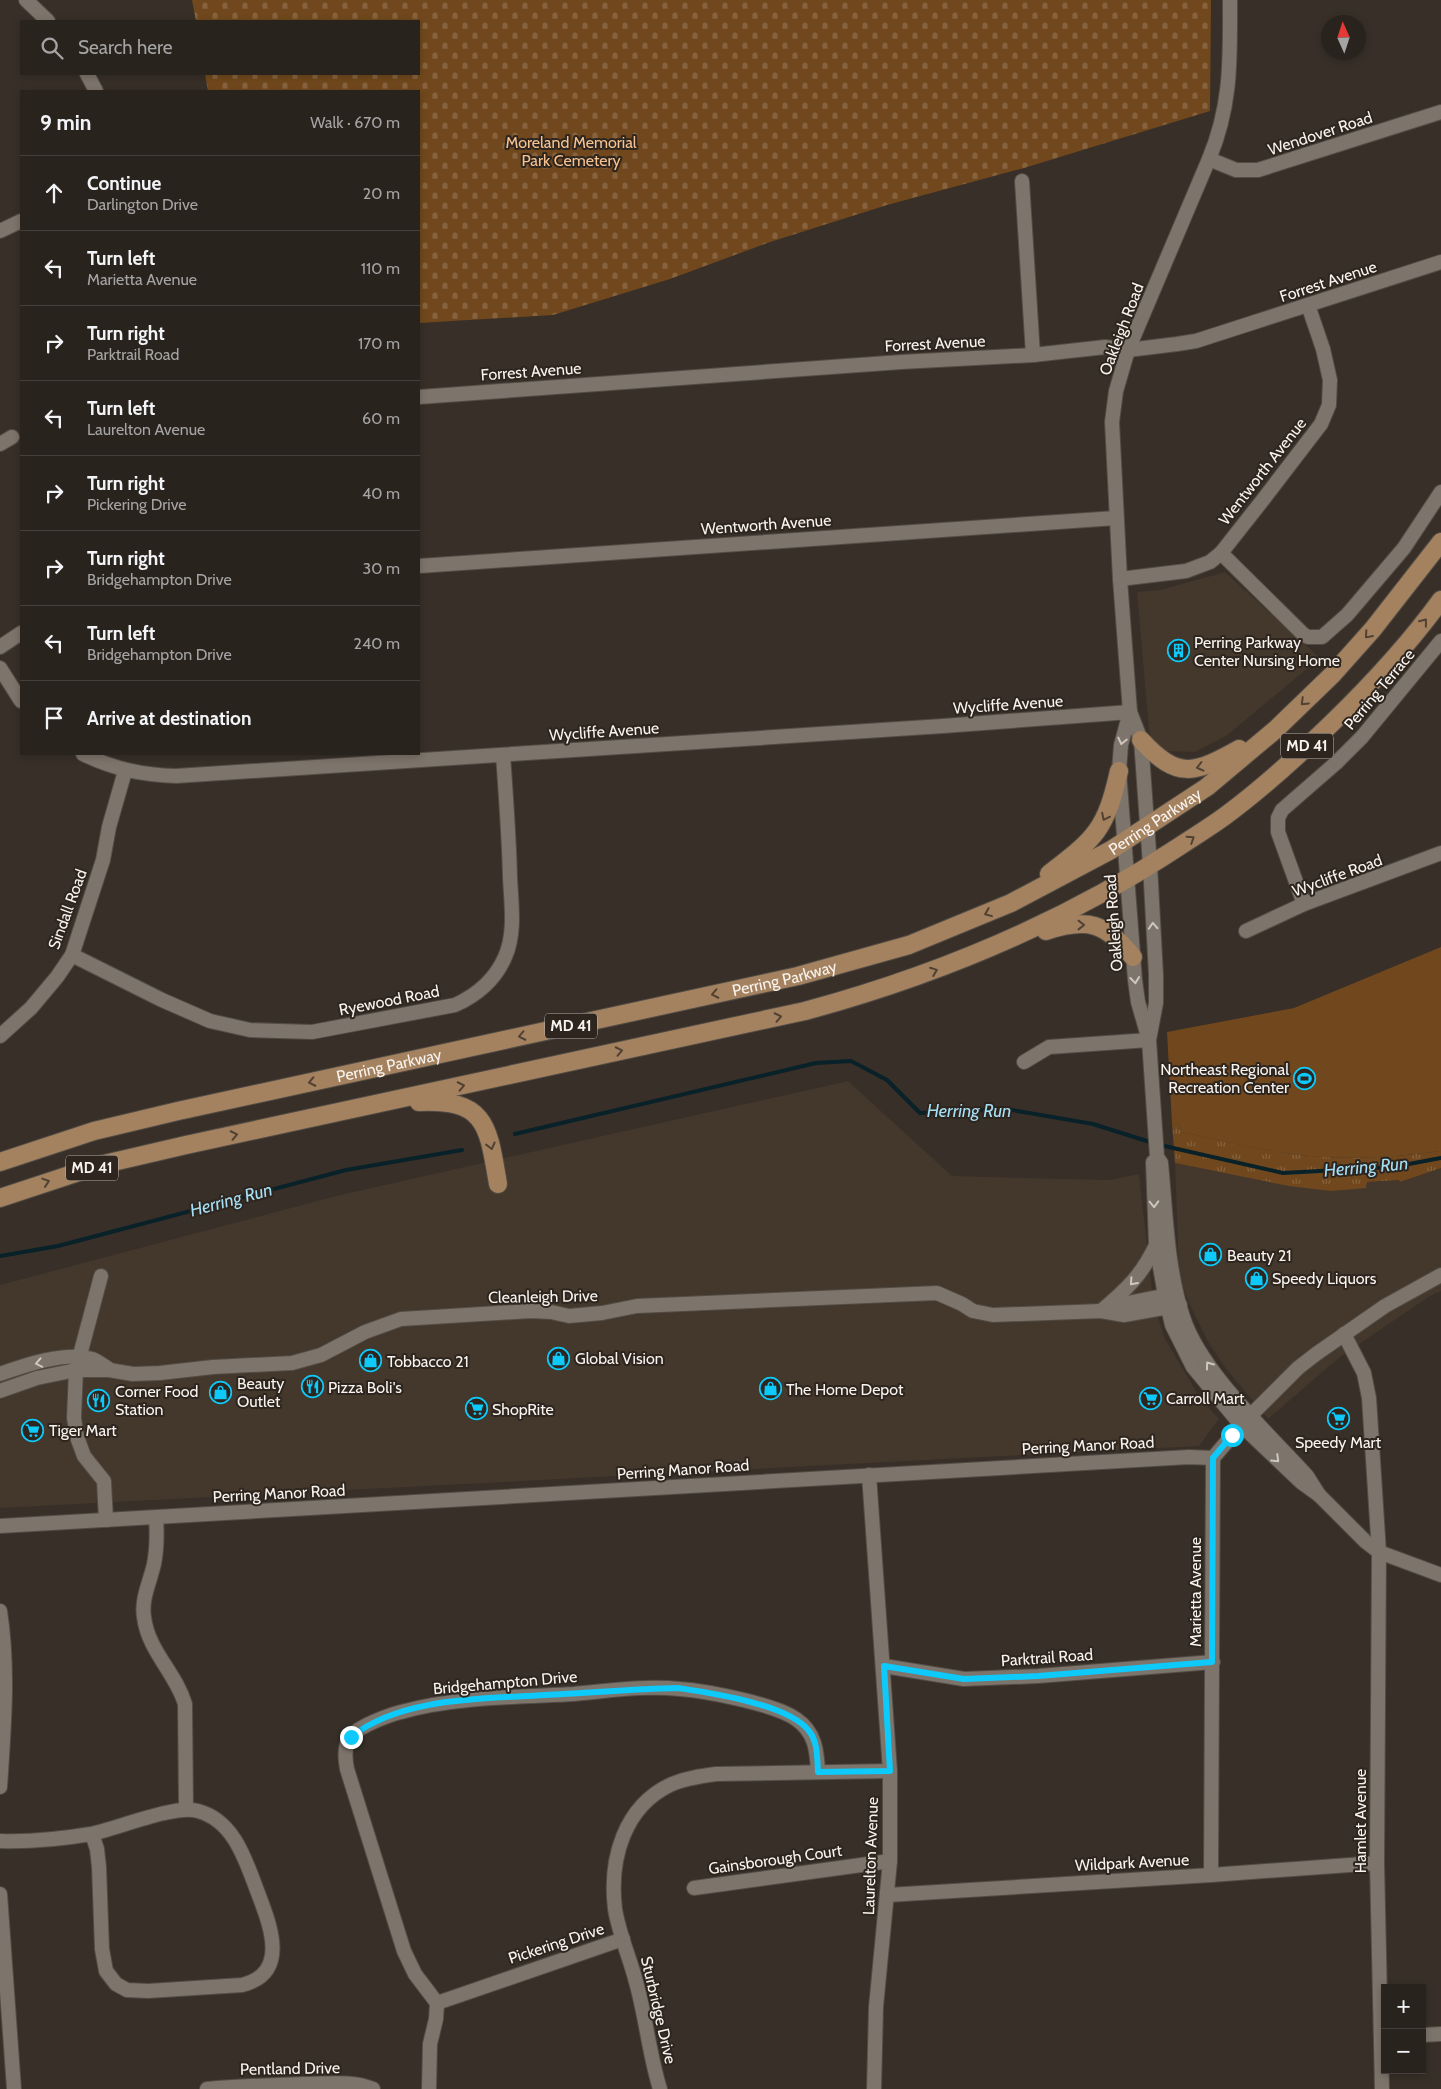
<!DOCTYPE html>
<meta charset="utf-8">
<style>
:root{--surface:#29231e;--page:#352f2b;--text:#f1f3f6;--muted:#a5a4a4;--line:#45403c}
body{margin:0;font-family:Cabin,sans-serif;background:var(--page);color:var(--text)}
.controls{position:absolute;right:15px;bottom:15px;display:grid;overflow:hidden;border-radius:0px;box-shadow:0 2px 8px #0003}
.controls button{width:45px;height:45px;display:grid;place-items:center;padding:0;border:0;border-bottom:1px solid var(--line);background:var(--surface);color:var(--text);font:25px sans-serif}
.compass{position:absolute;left:1321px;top:15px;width:45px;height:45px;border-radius:50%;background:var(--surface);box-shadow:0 2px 8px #0003;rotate:357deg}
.stop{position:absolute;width:15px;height:15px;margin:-11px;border:4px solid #0dcafa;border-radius:50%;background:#fff}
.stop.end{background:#0dcafa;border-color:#fff;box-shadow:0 1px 5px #0008}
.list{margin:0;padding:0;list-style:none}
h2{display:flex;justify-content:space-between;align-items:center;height:65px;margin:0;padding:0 20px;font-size:21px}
h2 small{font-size:16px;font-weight:400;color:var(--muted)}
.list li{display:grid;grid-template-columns:32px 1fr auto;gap:15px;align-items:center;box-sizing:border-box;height:75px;padding:0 20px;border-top:1px solid var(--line)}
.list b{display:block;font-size:19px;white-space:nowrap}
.list p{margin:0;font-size:16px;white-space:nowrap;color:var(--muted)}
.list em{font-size:16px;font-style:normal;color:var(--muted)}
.icon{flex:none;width:28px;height:28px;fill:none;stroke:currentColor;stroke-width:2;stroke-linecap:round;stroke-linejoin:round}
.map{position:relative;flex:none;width:1441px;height:2089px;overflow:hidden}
.search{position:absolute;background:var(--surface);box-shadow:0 2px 8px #0003;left:20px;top:20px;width:400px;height:55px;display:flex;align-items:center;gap:12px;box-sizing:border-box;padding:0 18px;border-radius:0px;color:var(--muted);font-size:19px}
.panel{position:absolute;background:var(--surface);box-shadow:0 2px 8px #0003;left:20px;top:90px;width:400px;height:665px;border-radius:0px}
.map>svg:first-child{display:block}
.built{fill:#44372b}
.green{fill:#71481d}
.cemetery{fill:url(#cemetery-stones)}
.park{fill:url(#park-tufts)}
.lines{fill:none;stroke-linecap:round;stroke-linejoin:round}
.stream{stroke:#092128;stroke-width:4}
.minor-casing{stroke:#524c45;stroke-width:16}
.major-casing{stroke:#524c45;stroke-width:20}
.minor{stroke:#7d746b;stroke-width:14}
.major{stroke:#a48260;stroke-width:18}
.oneway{stroke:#514132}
.oneway2{stroke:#cdc7c0}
.route{stroke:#0dcafa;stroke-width:6}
.labels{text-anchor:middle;stroke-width:4;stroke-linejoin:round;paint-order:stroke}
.shield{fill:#2d251e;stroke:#bbb5b0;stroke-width:1}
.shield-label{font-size:15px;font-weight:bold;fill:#f8f3ee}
.street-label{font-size:16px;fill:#f8f3ee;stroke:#2d251e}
.park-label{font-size:16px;fill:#f7c290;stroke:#2d251e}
.poi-label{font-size:16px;fill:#f8f3ee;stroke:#2d251e;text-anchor:start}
.water-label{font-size:18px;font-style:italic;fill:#a5dff5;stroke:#2d251e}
</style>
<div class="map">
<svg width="1441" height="2089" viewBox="0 0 1441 2089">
<defs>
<pattern id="cemetery-stones" width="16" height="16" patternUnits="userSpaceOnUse" patternTransform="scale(1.25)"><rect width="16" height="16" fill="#71481d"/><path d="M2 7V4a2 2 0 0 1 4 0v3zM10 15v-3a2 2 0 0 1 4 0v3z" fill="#86633e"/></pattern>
<pattern id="park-tufts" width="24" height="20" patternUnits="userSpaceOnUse" patternTransform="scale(1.25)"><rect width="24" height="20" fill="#71481d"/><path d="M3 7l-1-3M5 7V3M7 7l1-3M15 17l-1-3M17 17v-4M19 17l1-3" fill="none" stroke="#86633e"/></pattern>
</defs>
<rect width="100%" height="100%" fill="#372f28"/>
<g class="built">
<polygon points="1225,572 1320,658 1226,736 1195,752 1165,751 1154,745 1149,730 1137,592 1160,590"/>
<polygon points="848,1081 952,1176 1109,1180 1139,1174 1153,1299 1164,1337 1200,1398 1219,1419 1199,1446 0,1508 0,1285 340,1195"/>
<polygon points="1175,1163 1213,1171 1366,1182 1400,1180 1401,1182 1441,1168 1441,1291 1430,1296 1340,1357 1268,1419 1226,1369 1208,1342 1189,1303 1179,1275"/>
</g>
<path class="green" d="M1441 947V1151C1389 1158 1337 1161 1285 1153 1250 1148 1215 1139 1181 1132L1180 1124 1172 1123 1167 1032 1294 1008Z"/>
<polygon class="cemetery" points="192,0 1211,0 1210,111 1024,168 887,205 770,242 670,279 553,315 419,323 419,91 208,91 205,74 419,74 419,21 196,21"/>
<path class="park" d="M1172 1123 1180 1124 1181 1132C1216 1139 1251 1148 1285 1153 1338 1161 1389 1158 1441 1151V1168L1400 1182 1399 1180 1367 1182 1366 1188 1331 1191 1289 1186 1175 1163Z"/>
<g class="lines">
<g class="stream">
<polyline points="515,1134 816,1063 851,1061 887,1080 920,1113 1006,1109 1093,1124 1153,1143"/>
<polyline points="1160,1145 1283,1173 1393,1167 1441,1158"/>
<polyline points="0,1256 58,1246 346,1170 462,1150"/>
</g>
<defs>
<g id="minor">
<polyline points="26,0 48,21"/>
<polyline points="87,74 96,91"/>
<polyline points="1209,159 1236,170 1258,170 1441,112"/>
<polyline points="1022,181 1033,355"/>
<polyline points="0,231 21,221"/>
<polyline points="419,397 901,362 1033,355 1105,347 1128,350 1177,344 1196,341 1258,321 1441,262"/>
<polyline points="0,444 12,437"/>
<polyline points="1221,553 1303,634 1308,637 1322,637 1347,615 1404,548 1441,492"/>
<polyline points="419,566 1116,518"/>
<polyline points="1120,579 1186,571 1210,562 1221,553 1262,501 1321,424 1329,405 1330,380 1323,349 1308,305"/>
<polyline points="0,647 21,633"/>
<polyline points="0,668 21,701"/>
<path d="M1130 712 1121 745 1119 771 1135 980 1138 1002 1149 1040 1157 1157 1161 1163C1166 1214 1167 1269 1183 1317 1200 1371 1268 1433 1307 1476L1319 1495"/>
<path d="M83 754C114 769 142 775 176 776L943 726 1130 712"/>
<polyline points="1304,904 1278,832 1278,818 1282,810 1336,763 1362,737 1441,641"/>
<polyline points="1246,931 1304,904 1441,853"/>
<path d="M72 955 162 1000 210 1021 250 1030 312 1032 455 1005C477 995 495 980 505 957 516 933 511 902 510 877 509 837 506 796 503 755"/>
<polyline points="0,1036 31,1008 57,977 72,955 103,860 109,827 125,771"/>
<path d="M1149 1040 1156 1003V975L1150 865 1141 740 1130 712 1120 579 1112 422 1116 391 1128 350 1209 159C1232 104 1230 58 1230 0"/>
<polyline points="1024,1062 1049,1047 1149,1040"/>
<polyline points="1153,1162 1156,1245 1165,1295 1172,1325 1193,1367 1241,1425 1301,1482 1319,1495 1366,1542 1379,1552 1441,1575"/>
<polyline points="101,1276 76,1370 74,1418 77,1437 84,1456 104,1481 106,1520"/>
<polyline points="1109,1308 1122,1304 1173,1294"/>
<path d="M1101 1311C1126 1290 1142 1275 1156 1245"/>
<polyline points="1344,1334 1364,1373 1369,1398 1379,1552 1377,1863 1382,2089"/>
<path d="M0 1374C25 1365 66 1351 92 1359 98 1361 104 1366 109 1369"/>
<polyline points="0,1391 37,1378 76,1370 109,1370 133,1374 160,1373 213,1367 292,1363 321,1355 365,1332 401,1319 531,1311 551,1312 569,1316 602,1313 637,1306 937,1293 962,1304 973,1311 993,1315 1101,1311 1124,1315 1180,1305"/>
<polyline points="1213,1458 1241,1425 1298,1368 1316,1354 1385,1306 1441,1275"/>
<polyline points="869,1475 890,1771 890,1861 876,2007 874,2089"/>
<path d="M156 1518C157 1533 157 1549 154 1564 150 1582 141 1599 144 1617 148 1651 176 1673 185 1704L186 1808"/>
<polyline points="0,1526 1189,1457 1213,1458"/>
<path d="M0 1611C9 1670 4 1727 0 1787"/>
<polyline points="884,1666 964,1679 1038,1676 1213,1662"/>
<path d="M0 1841C30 1842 61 1839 91 1834 116 1829 176 1804 198 1811 235 1821 246 1862 258 1893 270 1925 290 1973 242 1985L148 1991 127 1990 116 1984 106 1971 102 1949 99 1867 97 1849 92 1834"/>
<polyline points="1211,1875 1213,1458"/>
<polyline points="694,1888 890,1861"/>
<polyline points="0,1894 14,2089"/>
<polyline points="888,1895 1211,1875 1377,1863"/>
<polyline points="437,2003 623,1939"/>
<polyline points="1422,2035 1441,2034"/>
<path d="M207 2089C239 2086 271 2085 304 2084 325 2084 353 2080 373 2089"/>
<path d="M429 2089 430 2044 436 2019 437 2003 415 1974 404 1951 347 1769C345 1759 344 1745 351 1736 359 1726 389 1715 401 1712 454 1697 519 1697 574 1694 608 1691 645 1685 680 1689 706 1691 775 1704 796 1719 815 1732 817 1750 818 1772"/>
<path d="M660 2089C649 2054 646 2017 636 1982 630 1958 619 1934 615 1909 609 1859 624 1806 672 1784 686 1778 701 1776 716 1774L890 1771"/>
</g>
<g id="major">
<path d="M1141 740C1178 780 1194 774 1239 749"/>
<path d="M1049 874C1096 838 1106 829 1119 771"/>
<path d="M1046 931C1088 917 1106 923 1133 957"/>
<path d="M419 1102C487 1099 488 1126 498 1184"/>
<path id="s1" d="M0 1162 94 1131 178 1111 798 976 909 945 1011 903 1111 850 1207 787 1275 730 1332 675 1373 629 1441 542"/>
<path d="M0 1198 100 1165 186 1145 805 1011C938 975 1065 922 1180 846 1195 836 1210 827 1225 816 1263 788 1299 755 1333 722 1372 684 1409 644 1441 600"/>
</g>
</defs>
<use href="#minor" class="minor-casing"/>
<use href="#major" class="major-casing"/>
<use href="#minor" class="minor"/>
<use href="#major" class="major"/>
</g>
<defs><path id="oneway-chevron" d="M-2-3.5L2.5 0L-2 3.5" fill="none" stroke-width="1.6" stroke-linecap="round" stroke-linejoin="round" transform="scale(1.25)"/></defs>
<g class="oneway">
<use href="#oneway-chevron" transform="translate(1424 622) rotate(-51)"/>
<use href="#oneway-chevron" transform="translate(1368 635) rotate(131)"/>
<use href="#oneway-chevron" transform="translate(1304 702) rotate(136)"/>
<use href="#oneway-chevron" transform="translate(1200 767) rotate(166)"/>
<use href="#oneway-chevron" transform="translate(1105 817) rotate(116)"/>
<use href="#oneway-chevron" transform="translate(1191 839) rotate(-33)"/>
<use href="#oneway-chevron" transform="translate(988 913) rotate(158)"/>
<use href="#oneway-chevron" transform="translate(1081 925)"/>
<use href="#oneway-chevron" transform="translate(934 971) rotate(-21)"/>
<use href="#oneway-chevron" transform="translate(715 994) rotate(168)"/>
<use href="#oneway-chevron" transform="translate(778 1017) rotate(-12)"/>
<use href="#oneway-chevron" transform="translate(522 1036) rotate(168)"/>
<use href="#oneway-chevron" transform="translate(619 1051) rotate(-12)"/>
<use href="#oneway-chevron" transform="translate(312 1082) rotate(168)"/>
<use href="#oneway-chevron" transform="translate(461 1086) rotate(-12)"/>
<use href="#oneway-chevron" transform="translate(234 1135) rotate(-12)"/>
<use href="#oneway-chevron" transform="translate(491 1146) rotate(76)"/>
<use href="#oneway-chevron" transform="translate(46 1182) rotate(-18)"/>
</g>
<g class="oneway2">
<use href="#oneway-chevron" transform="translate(1122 741) rotate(103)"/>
<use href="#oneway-chevron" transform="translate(1153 926) rotate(-93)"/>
<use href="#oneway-chevron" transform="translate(1135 980) rotate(84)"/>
<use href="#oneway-chevron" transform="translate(1154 1204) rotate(88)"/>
<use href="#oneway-chevron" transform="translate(1133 1282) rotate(132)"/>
<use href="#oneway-chevron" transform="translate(39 1363) rotate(169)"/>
<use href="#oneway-chevron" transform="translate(1209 1365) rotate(-126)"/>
<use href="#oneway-chevron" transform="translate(1276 1459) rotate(44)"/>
</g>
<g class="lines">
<path class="route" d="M351 1737C401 1697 483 1699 545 1695 589 1693 633 1689 678 1688 711 1693 788 1704 809 1731 818 1742 817 1758 818 1772L890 1771 884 1666 964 1679 1038 1676 1212 1662 1213 1458 1232 1435"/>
</g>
<defs>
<symbol id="building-ring" viewBox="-11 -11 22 22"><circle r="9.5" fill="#2d251e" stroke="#0dcafa" stroke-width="1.5"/><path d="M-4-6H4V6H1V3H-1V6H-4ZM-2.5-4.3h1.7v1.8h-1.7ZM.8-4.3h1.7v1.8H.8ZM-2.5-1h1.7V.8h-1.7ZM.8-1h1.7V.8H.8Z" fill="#0dcafa"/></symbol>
<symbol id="stadium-ring" viewBox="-11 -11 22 22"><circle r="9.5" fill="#2d251e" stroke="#0dcafa" stroke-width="1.5"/><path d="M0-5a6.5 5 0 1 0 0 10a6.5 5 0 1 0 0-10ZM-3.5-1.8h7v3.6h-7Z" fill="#0dcafa"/></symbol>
<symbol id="shop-ring" viewBox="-11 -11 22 22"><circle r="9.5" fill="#2d251e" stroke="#0dcafa" stroke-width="1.5"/><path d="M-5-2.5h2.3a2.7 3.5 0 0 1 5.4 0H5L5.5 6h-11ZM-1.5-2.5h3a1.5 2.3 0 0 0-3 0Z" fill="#0dcafa"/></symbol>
<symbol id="restaurant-ring" viewBox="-11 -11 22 22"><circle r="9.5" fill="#2d251e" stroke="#0dcafa" stroke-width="1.5"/><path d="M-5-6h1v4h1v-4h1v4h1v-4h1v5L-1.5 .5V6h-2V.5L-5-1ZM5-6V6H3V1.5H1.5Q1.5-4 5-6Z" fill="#0dcafa"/></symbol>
<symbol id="supermarket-ring" viewBox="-11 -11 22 22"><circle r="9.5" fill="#2d251e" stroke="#0dcafa" stroke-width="1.5"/><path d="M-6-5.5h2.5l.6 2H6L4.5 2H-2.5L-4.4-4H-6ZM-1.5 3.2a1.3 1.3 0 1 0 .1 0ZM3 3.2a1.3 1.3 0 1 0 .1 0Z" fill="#0dcafa"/></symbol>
</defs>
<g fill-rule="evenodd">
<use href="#building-ring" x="1166" y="638" width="25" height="25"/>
<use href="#stadium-ring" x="1292" y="1066" width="25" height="25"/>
<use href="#shop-ring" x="1198" y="1242" width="25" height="25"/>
<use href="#shop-ring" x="1244" y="1266" width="25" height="25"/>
<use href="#shop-ring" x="546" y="1346" width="25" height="25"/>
<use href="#shop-ring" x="358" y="1348" width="25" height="25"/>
<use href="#restaurant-ring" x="300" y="1374" width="25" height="25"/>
<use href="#shop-ring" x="758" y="1376" width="25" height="25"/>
<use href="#shop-ring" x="208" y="1380" width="25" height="25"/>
<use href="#supermarket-ring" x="1138" y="1386" width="25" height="25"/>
<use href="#restaurant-ring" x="86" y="1388" width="25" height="25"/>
<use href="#supermarket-ring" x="464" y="1396" width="25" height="25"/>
<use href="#supermarket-ring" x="1326" y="1406" width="25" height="25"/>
<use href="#supermarket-ring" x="20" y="1418" width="25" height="25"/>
</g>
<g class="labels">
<g class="shield">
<rect x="1281" y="733.5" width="52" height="25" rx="4"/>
<rect x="545" y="1013.5" width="52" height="25" rx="4"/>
<rect x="66" y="1155.5" width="52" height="25" rx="4"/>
</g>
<g class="shield-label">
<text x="1307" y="751">MD 41</text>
<text x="571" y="1031">MD 41</text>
<text x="92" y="1173">MD 41</text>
</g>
<g class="street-label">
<text transform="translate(1320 133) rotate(-18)" y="6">Wendover Road</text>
<text transform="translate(1328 281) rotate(-18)" y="6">Forrest Avenue</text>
<text transform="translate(1121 329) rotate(-69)" y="6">Oakleigh Road</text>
<text transform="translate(935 343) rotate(-3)" y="6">Forrest Avenue</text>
<text transform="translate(531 371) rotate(-4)" y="6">Forrest Avenue</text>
<text transform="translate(1262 471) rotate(-52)" y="6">Wentworth Avenue</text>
<text transform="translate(766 524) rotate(-4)" y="6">Wentworth Avenue</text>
<text transform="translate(1379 689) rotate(-50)" y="6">Perring Terrace</text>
<text transform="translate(1008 704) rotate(-4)" y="6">Wycliffe Avenue</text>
<text transform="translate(604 731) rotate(-4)" y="6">Wycliffe Avenue</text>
<text dy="6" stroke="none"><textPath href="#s1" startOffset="1211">Perring Parkway</textPath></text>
<text transform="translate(1337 875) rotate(-20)" y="6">Wycliffe Road</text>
<text transform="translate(67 909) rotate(-70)" y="6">Sindall Road</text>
<text transform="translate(1113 923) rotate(-94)" y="6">Oakleigh Road</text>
<text dy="6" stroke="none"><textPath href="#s1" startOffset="806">Perring Parkway</textPath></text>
<text transform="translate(389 1000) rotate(-11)" y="6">Ryewood Road</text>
<text dy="6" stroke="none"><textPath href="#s1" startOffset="401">Perring Parkway</textPath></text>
<text transform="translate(543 1296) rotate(-1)" y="6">Cleanleigh Drive</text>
<text transform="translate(1088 1445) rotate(-3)" y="6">Perring Manor Road</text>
<text transform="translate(683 1469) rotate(-4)" y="6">Perring Manor Road</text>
<text transform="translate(279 1493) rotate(-3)" y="6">Perring Manor Road</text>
<text transform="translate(1195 1592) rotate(-90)" y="6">Marietta Avenue</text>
<text transform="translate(1047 1657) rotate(-4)" y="6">Parktrail Road</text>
<text transform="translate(505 1682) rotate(-5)" y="6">Bridgehampton Drive</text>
<text transform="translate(1360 1821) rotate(-90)" y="6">Hamlet Avenue</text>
<text transform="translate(870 1856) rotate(-88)" y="6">Laurelton Avenue</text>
<text transform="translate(775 1859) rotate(-8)" y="6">Gainsborough Court</text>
<text transform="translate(1132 1862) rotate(-3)" y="6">Wildpark Avenue</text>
<text transform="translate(556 1943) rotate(-18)" y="6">Pickering Drive</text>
<text transform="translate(659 2010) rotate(77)" y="6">Sturbridge Drive</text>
<text transform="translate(290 2068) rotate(-1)" y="6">Pentland Drive</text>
</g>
<g class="park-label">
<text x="571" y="148">Moreland Memorial<tspan x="571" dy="18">Park Cemetery</tspan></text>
</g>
<g class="poi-label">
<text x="1194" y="648">Perring Parkway<tspan x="1194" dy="18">Center Nursing Home</tspan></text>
<text x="1289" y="1075" text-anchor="end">Northeast Regional<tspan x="1289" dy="18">Recreation Center</tspan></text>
<text x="1227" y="1261">Beauty 21</text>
<text x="1272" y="1284">Speedy Liquors</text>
<text x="575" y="1364">Global Vision</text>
<text x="387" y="1367">Tobbacco 21</text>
<text x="237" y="1389">Beauty<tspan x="237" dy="18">Outlet</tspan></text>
<text x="328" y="1393">Pizza Boli's</text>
<text x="786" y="1395">The Home Depot</text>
<text x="115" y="1397">Corner Food<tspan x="115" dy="18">Station</tspan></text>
<text x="1166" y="1404">Carroll Mart</text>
<text x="492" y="1415">ShopRite</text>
<text x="49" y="1436">Tiger Mart</text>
<text x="1338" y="1448" text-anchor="middle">Speedy Mart</text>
</g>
<g class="water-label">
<text x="969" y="1117">Herring Run</text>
<text transform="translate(1366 1167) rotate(-5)" y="6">Herring Run</text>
<text transform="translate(231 1200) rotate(-15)" y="6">Herring Run</text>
</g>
</g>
</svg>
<div class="controls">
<button>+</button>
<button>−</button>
</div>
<svg class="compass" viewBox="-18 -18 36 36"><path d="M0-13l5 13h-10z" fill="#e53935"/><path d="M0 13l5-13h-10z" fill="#a5a4a4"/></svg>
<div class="stop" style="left:1232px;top:1435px"></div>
<div class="stop end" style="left:351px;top:1737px"></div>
<div class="search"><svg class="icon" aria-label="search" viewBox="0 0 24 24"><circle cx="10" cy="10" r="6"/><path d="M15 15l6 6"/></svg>Search here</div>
<section class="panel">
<h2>9 min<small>Walk · 670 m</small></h2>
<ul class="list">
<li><svg class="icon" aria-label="ahead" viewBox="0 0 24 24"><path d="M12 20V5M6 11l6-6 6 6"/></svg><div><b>Continue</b><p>Darlington Drive</p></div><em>20 m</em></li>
<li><svg class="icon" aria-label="left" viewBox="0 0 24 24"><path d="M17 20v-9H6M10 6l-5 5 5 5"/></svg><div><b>Turn left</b><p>Marietta Avenue</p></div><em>110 m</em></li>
<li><svg class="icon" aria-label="right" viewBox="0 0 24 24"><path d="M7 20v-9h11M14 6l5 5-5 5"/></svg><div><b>Turn right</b><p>Parktrail Road</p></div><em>170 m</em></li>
<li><svg class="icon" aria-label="left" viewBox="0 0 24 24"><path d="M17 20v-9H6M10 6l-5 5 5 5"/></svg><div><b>Turn left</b><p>Laurelton Avenue</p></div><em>60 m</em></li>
<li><svg class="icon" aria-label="right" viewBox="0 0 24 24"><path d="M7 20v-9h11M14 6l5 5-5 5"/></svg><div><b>Turn right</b><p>Pickering Drive</p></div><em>40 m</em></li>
<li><svg class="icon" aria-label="right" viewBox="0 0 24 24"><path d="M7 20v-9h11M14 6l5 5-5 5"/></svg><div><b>Turn right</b><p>Bridgehampton Drive</p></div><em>30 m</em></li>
<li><svg class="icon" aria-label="left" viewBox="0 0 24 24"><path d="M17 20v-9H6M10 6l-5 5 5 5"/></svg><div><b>Turn left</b><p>Bridgehampton Drive</p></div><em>240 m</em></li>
<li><svg class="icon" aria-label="arrive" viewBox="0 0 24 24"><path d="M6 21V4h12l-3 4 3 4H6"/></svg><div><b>Arrive at destination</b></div></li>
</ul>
</section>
</div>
